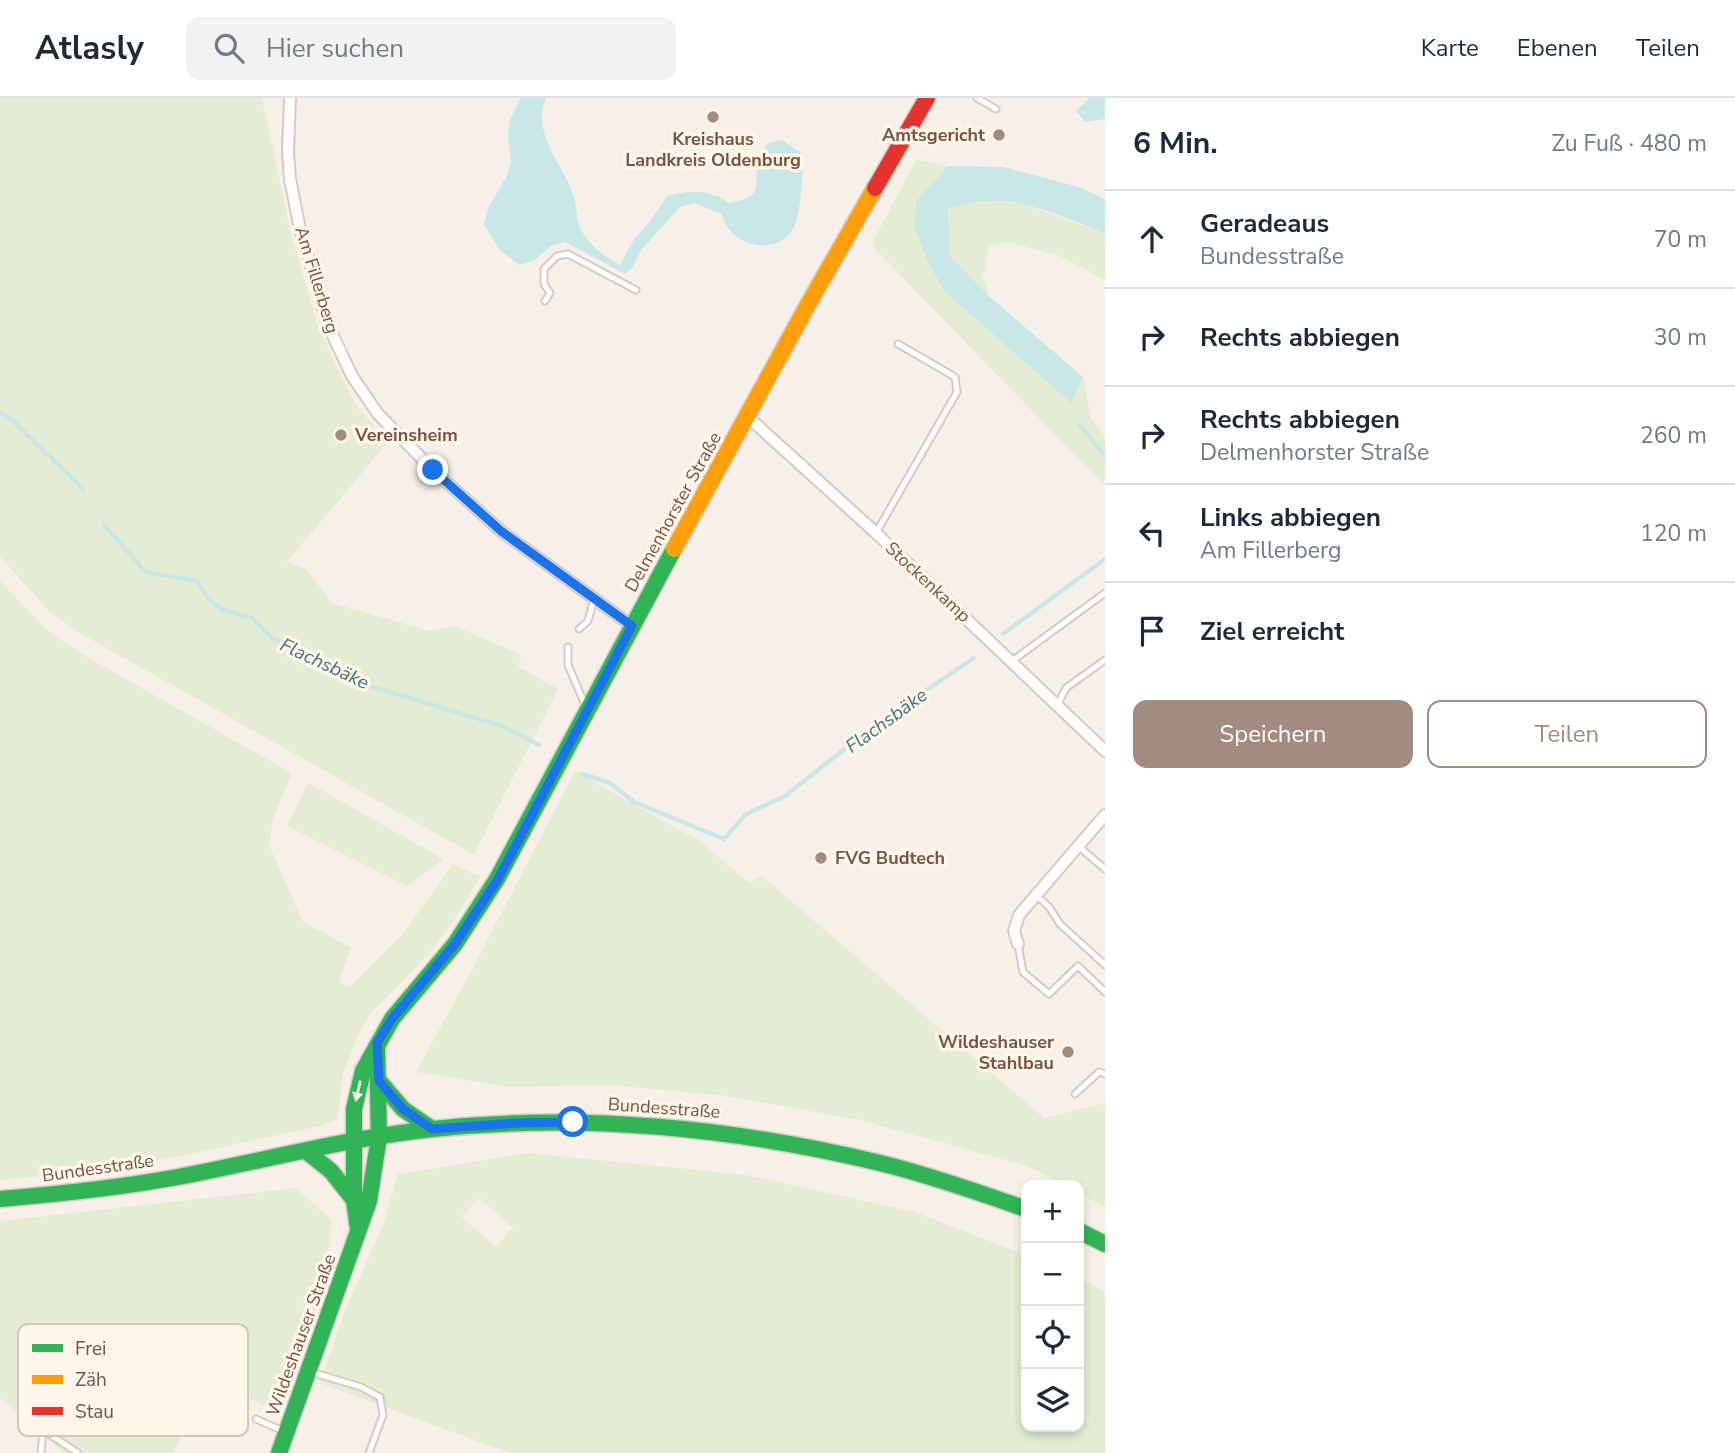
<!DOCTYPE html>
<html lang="de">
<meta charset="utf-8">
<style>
:root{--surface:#fff;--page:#f2f2f3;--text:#1f2937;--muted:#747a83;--line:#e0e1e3;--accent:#a28b80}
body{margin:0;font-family:"Nunito Sans",sans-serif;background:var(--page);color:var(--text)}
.controls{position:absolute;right:21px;bottom:21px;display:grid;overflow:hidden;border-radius:14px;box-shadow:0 4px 10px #0003}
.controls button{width:63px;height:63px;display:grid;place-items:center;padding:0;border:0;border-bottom:2px solid var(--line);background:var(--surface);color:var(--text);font:35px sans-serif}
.stop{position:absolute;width:21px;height:21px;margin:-16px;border:5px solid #1a73e8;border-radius:50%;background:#fff}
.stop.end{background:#1a73e8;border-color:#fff;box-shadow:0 2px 7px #0008}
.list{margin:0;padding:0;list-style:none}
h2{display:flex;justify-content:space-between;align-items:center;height:91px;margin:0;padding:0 28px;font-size:30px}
h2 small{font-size:23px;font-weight:400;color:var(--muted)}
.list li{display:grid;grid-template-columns:46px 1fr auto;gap:21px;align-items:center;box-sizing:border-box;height:98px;padding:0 28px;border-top:2px solid var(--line)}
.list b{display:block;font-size:26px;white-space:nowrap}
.list p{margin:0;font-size:23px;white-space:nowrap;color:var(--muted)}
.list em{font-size:23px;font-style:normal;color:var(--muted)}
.actions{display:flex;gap:14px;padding:21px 28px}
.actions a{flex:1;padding:16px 0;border:2px solid var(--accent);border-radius:14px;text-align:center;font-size:24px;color:var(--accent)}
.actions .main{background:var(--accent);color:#fff}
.icon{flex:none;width:38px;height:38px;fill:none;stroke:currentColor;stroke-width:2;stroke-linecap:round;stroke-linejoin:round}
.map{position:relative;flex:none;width:1105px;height:1355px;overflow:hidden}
header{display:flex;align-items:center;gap:42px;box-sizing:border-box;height:98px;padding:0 35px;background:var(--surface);border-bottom:2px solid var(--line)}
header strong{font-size:33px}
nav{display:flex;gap:38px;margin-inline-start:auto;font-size:24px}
.search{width:490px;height:63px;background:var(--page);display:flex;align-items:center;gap:18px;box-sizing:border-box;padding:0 24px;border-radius:14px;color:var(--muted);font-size:26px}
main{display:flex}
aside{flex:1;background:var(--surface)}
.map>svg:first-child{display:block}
.green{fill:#e4edd3;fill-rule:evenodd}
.water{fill:#cae7e7}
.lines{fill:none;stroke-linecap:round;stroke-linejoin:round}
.stream{stroke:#cae7e7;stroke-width:4.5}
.lane-casing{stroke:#d5cbc6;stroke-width:9}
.street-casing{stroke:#d5cbc6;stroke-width:14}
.fast-casing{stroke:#d6ccc5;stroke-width:19}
.slow-casing{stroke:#d6ccc5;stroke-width:19}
.jam-casing{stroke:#d6ccc5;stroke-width:19}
.lane{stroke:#fefdfc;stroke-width:5}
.street{stroke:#fefdfc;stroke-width:10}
.fast{stroke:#30b455;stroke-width:16}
.slow{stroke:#ff9f0a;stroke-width:16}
.jam{stroke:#e5322d;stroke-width:16}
.oneway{fill:#fff5e9}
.route{stroke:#1a73e8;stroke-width:9}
.poi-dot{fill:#a28b80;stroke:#fff5e9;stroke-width:2.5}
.labels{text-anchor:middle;stroke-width:7;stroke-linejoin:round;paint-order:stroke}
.poi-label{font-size:18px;font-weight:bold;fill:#755548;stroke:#fff5e9;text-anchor:end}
.street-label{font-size:18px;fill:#755548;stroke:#fff5e9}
.water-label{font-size:19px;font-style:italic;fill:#3b767c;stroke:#fff5e9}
.key{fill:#fff5e9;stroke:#d6c5b9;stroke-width:2}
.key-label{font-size:19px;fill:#755548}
</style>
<header>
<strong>Atlasly</strong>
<div class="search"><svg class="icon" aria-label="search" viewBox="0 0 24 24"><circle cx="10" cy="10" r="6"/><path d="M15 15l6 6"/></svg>Hier suchen</div>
<nav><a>Karte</a><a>Ebenen</a><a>Teilen</a></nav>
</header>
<main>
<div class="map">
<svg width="1105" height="1355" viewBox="0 0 1105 1355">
<rect width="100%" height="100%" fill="#f7f0e8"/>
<g class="green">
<polygon points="0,0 262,0 291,135 318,229 355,306 388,344 287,464 306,471 332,505 430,533 455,528 522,557 518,568 558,591 474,757 78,534 50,514 0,459"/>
<polygon points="916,62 948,68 916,103 945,194 1071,305 1083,279 1091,319 1105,339 1105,388 871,147"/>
<polygon points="977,102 1025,106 1105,136 1105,182 1060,158 1008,144 989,148 983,177 989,198 950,158 948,110"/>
<polygon points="0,483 48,533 94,563 292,675 273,721 269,747 303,824 351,849 339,884 350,889 402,837 453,766 480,779 453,824 427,858 370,916 359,935 343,976 338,1021 320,1028 177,1059 88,1074 0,1082"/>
<polygon points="575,673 701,744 749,785 762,778 1044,1020 1105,1005 1105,1109 1079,1095 1079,1087 1064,1087 1027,1068 860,1022 726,998 611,987 508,989 416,974 474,868"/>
<polygon points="308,685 309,685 443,761 407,788 287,728"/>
<path d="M529 1055 747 1077 915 1114 1026 1157V1329H1079V1180L1105 1194V1355H509L320 1285 344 1215 383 1127 398 1076ZM479 1100 513 1129 496 1149 462 1119Z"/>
<polygon points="296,1090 332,1122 323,1191 281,1316 230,1291 197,1298 174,1355 62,1355 42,1335 0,1300 0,1123"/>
</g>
<g class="water">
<path d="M521 0H546C530 37 566 68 575 103 577 113 576 125 583 135 591 148 606 160 620 167L633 143 651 122 667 98C688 92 711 91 729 105 769 97 751 86 759 59 761 55 766 49 768 45L782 42 803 56C803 70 801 108 797 121 789 154 747 155 728 130 725 126 723 120 721 116L694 105 680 109 642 151 632 170 625 176 565 144 551 148 535 162 519 167 500 152 484 126 488 110 507 78 511 64 508 37 510 21Z"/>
<polygon points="1090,0 1105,0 1105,21 1085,24 1076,13"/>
<path d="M948 68 1004 69 1079 89 1105 101V136C1053 114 1004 90 948 111L950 158 989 198 1083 279 1071 305 945 194 927 162 915 130 916 103Z"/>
</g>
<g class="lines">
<g class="stream">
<polyline points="0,314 12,322 83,391"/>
<polyline points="1080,327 1105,358"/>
<polyline points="104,427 146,474 197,483 209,501 221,511 252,520 273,541 297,549 319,566 331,568 370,588 502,628 539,647"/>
<polyline points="1003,536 1105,461"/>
<polyline points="582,676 610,685 634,704 724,741 746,716 785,698 879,624 974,560"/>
</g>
<defs>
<g id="lane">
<polyline points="977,0 996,11"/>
<polyline points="545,203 550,195 544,186 544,171 557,158 568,156 636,192"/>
<polyline points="876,435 957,294 955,279 898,246"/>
<polyline points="579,531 588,523 594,501"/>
<polyline points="568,549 568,567 586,609"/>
<polyline points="1012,563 1105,495"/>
<polyline points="1058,606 1066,590 1105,562"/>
<polyline points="1078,748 1105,771"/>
<polyline points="1036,797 1049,809 1060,826 1105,867"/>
<polyline points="1018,846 1023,874 1049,896 1078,868 1105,894"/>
<polyline points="1075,996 1099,974 1105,976"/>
<polyline points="318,1276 361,1289 380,1299 383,1317 369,1355"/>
<polyline points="256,1321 283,1333"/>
<polyline points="41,1355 43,1332 78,1355"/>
</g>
<g id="street">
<polyline points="290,0 288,54 290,81 300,131 328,227 352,278 378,316 433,372 501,433 632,528"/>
<polyline points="748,319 876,435 1105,653"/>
<polyline points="1018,846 1014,833 1019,817 1105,717"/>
</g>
<g id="fast">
<polyline points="379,983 403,1011 432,1031"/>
<polyline points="306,1053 331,1073 354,1102"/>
<path d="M0 1101C60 1096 119 1090 178 1079 263 1063 347 1040 433 1031 583 1015 734 1030 880 1065 929 1077 978 1094 1026 1111"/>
<polyline points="358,1131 354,1102 354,1011 363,973 392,921 455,846 497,781 674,451"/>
<polyline points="1079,1133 1105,1146"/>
<polyline points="279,1355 369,1103 379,1039 377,948"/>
</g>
<polyline id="slow" points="674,451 809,205 875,90"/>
<polyline id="jam" points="875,90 927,0"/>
</defs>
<use href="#lane" class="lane-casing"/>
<use href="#street" class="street-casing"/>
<use href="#fast" class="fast-casing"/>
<use href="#slow" class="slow-casing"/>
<use href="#jam" class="jam-casing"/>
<use href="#lane" class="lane"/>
<use href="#street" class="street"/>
<use href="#fast" class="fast"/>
<use href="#slow" class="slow"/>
<use href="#jam" class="jam"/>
</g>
<defs><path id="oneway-solid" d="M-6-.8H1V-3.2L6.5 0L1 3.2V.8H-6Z" transform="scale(1.75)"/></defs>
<use class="oneway" href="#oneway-solid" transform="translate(358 993) rotate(103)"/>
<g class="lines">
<polyline class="route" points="433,372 501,433 632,528 498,781 455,846 392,921 377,945 379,983 403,1011 432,1031 519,1025 573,1024"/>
</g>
<g class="poi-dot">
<circle cx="713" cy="19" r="7"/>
<circle cx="999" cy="37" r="7"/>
<circle cx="341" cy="337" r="7"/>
<circle cx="821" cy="760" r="7"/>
<circle cx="1068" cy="954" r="7"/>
</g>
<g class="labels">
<g class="poi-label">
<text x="985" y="43">Amtsgericht</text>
<text x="713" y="47" text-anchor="middle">Kreishaus<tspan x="713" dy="21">Landkreis Oldenburg</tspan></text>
<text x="355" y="343" text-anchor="start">Vereinsheim</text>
<text x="835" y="766" text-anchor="start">FVG Budtech</text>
<text x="1054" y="950">Wildeshauser<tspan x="1054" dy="21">Stahlbau</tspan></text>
</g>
<g class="street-label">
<text transform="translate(317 182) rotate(73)" y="6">Am Fillerberg</text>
<text transform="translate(673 414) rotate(-61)" y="6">Delmenhorster Straße</text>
<text transform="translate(928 484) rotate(43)" y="6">Stockenkamp</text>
<text transform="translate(664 1010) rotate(4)" y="6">Bundesstraße</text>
<text transform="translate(98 1070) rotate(-8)" y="6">Bundesstraße</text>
<text transform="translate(301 1237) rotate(-70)" y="6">Wildeshauser Straße</text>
</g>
<g class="water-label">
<text transform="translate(325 565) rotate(25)" y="7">Flachsbäke</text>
<text transform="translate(886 622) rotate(-36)" y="7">Flachsbäke</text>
</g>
</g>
<rect x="18" y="1226" width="230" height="112" rx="10" class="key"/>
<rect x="32" y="1246" width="31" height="8" fill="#30b455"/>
<rect x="32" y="1277" width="31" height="9" fill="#ff9f0a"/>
<rect x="32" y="1309" width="31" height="8" fill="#e5322d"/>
<g class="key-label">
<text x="75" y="1257">Frei</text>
<text x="75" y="1288">Zäh</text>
<text x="75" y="1320">Stau</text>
</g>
</svg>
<div class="controls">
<button>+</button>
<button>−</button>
<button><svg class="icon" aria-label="locate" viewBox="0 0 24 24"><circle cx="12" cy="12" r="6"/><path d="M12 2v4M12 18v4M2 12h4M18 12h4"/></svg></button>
<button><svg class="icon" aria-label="layers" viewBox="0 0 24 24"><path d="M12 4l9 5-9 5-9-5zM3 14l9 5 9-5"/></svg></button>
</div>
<div class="stop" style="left:573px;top:1024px"></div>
<div class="stop end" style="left:433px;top:372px"></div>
</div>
<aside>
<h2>6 Min.<small>Zu Fuß · 480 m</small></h2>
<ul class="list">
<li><svg class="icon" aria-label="ahead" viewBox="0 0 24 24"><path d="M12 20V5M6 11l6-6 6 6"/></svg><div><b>Geradeaus</b><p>Bundesstraße</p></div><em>70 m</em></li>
<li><svg class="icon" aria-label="right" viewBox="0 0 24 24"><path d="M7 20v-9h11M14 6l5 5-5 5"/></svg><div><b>Rechts abbiegen</b></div><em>30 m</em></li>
<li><svg class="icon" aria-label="right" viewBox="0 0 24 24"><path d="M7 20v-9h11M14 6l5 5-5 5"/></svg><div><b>Rechts abbiegen</b><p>Delmenhorster Straße</p></div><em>260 m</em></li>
<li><svg class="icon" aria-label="left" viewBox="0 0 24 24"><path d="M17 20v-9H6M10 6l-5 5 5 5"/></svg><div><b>Links abbiegen</b><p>Am Fillerberg</p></div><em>120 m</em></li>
<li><svg class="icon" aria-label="arrive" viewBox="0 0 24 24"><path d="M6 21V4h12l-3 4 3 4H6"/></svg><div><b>Ziel erreicht</b></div></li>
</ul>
<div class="actions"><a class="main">Speichern</a><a>Teilen</a></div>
</aside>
</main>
